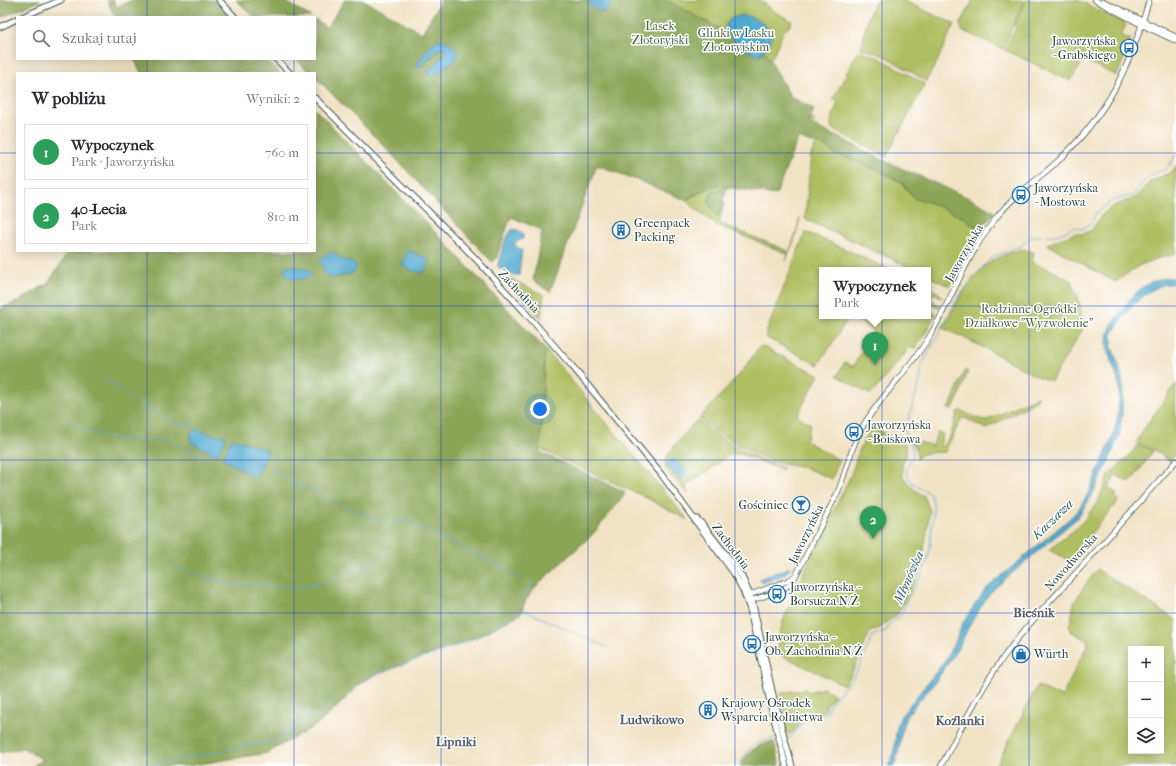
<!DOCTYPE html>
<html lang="pl">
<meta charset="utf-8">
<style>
:root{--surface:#fff;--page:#f2f2f3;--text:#2b2b33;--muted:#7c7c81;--line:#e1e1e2;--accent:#0f766e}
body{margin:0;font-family:"IM FELL French Canon",serif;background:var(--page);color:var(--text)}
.controls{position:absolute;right:12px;bottom:12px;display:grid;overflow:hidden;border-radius:0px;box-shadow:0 2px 10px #0003}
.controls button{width:36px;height:36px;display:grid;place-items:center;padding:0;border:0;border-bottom:1px solid var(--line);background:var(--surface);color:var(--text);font:20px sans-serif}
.you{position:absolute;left:540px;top:409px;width:14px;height:14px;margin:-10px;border:3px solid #fff;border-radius:50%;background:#1a73e8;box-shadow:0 0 0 6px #1a73e833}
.badge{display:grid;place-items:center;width:26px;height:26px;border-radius:50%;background:var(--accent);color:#fff;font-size:13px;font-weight:700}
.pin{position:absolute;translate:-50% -33px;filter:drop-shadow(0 1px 2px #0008)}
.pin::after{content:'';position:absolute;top:21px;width:14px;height:12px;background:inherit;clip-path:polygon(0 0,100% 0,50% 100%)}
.popup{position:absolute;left:819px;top:267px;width:112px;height:52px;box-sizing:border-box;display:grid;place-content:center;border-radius:0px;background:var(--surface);filter:drop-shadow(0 1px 3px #0005);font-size:13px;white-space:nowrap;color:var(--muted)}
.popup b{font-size:15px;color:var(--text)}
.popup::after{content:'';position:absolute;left:50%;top:100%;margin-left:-8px;border:8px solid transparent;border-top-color:var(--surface)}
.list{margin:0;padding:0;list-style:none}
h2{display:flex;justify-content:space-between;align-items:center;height:52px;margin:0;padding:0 16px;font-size:17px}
h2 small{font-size:13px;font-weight:400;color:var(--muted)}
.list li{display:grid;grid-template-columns:26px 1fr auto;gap:12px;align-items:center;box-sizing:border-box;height:56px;margin:0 8px 8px;padding:0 8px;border:1px solid var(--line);border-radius:0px}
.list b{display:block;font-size:15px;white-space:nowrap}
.list p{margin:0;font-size:13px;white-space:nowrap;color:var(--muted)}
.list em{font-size:13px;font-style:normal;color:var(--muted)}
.icon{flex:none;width:22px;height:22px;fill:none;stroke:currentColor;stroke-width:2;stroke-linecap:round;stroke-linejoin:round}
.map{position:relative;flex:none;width:1176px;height:766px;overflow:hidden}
.search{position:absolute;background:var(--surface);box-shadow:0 2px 10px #0003;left:16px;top:16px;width:300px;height:44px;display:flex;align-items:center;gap:10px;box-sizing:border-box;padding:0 14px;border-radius:0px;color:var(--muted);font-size:15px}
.panel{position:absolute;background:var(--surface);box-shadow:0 2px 10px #0003;left:16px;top:72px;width:300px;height:180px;border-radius:0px}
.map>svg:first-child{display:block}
.green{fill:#afbe60;stroke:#677e4a;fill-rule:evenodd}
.forest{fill:#8ba556;stroke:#557145;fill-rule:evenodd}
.water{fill:#51a9ce;stroke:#387381}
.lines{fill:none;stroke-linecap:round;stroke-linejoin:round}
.stream{stroke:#51a9ce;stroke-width:1}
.tertiary-casing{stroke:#3e564a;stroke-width:6}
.secondary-casing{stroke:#3e564a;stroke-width:7}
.tertiary{stroke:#fff;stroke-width:4.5}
.secondary{stroke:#fff;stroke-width:5}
.grid{fill:none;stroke:#1d4ed8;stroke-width:1;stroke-opacity:0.55}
.labels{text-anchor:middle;stroke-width:3;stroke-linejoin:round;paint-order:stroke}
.park-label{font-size:12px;fill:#4a6441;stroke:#fff}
.poi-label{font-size:12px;fill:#1f3d34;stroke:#fff;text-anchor:start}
.street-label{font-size:12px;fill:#1f3d34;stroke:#fff}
.water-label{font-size:13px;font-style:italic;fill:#30636a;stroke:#fff}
.neighbourhood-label{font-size:13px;font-weight:bold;fill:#575c6b;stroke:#fff}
</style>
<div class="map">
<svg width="1176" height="766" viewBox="0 0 1176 766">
<rect width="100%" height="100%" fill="#fff"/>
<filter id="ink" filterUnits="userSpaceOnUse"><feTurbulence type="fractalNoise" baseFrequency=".025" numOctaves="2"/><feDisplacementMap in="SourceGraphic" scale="8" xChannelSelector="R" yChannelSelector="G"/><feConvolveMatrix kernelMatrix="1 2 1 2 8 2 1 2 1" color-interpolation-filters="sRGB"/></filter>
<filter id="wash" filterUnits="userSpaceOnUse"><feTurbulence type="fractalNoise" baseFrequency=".012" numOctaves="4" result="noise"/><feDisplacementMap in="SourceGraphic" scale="16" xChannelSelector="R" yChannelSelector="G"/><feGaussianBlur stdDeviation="0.9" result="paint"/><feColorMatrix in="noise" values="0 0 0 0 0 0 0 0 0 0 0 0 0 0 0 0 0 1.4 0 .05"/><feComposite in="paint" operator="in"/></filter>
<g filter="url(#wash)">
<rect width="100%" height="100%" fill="#f1e2c4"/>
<g class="green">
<polygon points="653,0 760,0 777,13 792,21 789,27 788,27 784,30 769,64 795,111 814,120 814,123 791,112"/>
<polygon points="876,0 902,0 954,24 937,62 926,81 885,56 861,48 868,17"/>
<polygon points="973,0 1024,0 1003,49 966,32 963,32 960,25"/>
<polygon points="1026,0 1078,0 1126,24 1121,36 1131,40 1117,76 1080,58 1078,62 1081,65 1070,81 1005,50 1016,27 1014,26"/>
<polygon points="861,51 879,58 925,84 886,157 831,128 831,122 838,101 833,100 857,52"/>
<polygon points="817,143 828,148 834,154 853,160 884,173 902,183 908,192 922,201 929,202 962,217 979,229 950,285 947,285 928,276 928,270 916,270 805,219 811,155 814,148"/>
<polygon points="1176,166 1176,254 1159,258 1140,265 1115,282 1047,244 1076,233 1082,234 1092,230 1101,216 1113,206 1137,197 1150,182 1173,171"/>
<path d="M720 183H722L723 186 718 190H713L708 202 718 217 723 202H725L719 223 788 251V253C795 243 797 228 800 218L796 234 786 261 788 254 716 225 685 200Z"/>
<polygon points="805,233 811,234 818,237 891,270 822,270 822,316 850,316 818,365 767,338 766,333"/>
<path d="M1021 249 1034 252 1032 263 1045 267 1072 281 1075 293 1078 296 1084 327 1051 381 1034 375 985 348 943 328C957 303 970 274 995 259 1003 255 1012 252 1021 249Z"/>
<polygon points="501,274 544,295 541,318"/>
<path d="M928 287C933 290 941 292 942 298L934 293 930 299 940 306 939 308 928 304Z"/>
<path d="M928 310 936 314C929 325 924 338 915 348H910L907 351 871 395 837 376 845 362 853 367 874 331 851 316H928Z"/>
<path d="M761 346 765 347 777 354 819 375 797 416 811 424 806 441 839 460 832 479 806 468 777 463 770 461 734 443 699 419C716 399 735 382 750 361 753 356 756 349 761 346Z"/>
<polygon points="545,349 688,520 645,497 540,449"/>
<polygon points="965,370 968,372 957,401 951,411 947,408 950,407"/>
<path d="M1176 384V454L1169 461C1158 453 1150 445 1137 445L1138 440 1145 427Z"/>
<path d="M1037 397H1038L1036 401 986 429 967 419 962 418 945 452C936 453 923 450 917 459 917 452 915 447 911 441L912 440 933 446 937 432 943 434 940 445 941 446H944L950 436 958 411H961L985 421Z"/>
<path d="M697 420 733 446 768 463 783 468 782 470 743 455 733 454 728 456 708 471 689 483 686 487 688 494C683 488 666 473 665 465 664 454 690 428 697 420Z"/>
<polygon points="872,426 906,445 906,456 902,464 903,476 912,488 924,496 930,511 921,568 897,615 889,620 880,628 872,631 869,634 854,669 844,685 776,653 776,649 783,621 805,569 851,475 860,448"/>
<polygon points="1136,447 1145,447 1153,451 1130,483 1116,475 1108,489 1117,493 1115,497 1119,500 1069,560 1049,550 1077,528 1085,519 1098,501 1109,475 1130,455"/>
<path d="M1097 569 1176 620V766H996L1037 686 1062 697 1088 643 1086 639 1070 631 1069 625C1074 616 1071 609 1075 601 1081 590 1090 579 1097 569ZM1131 649H1161V751H1131Z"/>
<path d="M824 688 835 695 827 704 825 710 822 712 804 716C798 723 797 733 787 734L781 693 805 689 807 692Z"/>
</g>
<g class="forest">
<polygon points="0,0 41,0 0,18"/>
<polygon points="107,0 113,0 117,7 132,0 214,0 229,17 115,17"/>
<polygon points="236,0 283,0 311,17 254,17"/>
<path d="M345 0H364L422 33 441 0H588L593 8 614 2V0H666L726 32 741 48 758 55 765 51 790 96 814 109 809 122 810 124 848 142 887 162 969 198 995 212 989 220 979 229 962 217 929 202 915 199 902 183 884 173 853 160 834 154 828 148 817 143H811L798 138 776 195 727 187 718 217 708 202 713 190H718L723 186 722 183 702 191 685 200 642 182 597 165 550 292 533 280 542 230 511 217 496 259 492 262 383 145 315 77V73H310L296 59H315V20L327 27ZM449 43 455 60 432 76 428 71C434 67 445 56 446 49L443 47 440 49 422 65 419 60Z"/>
<polygon points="134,59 266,59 280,73 141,73"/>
<polygon points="315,109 438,235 545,349 540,452 625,492 623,497 594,533 536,586 526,600 520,614 479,636 370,677 362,682 334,710 318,724 301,734 267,753 187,766 33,766 43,760 23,748 0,753 0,309 19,301 48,283 69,251 315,251"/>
<path d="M769 742H774L780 766H741C745 753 757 746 769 742Z"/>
</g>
<g class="water">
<polygon points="588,0 614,0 614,2 603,13 593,8"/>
<path d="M742 15C758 18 763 21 772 35 770 45 766 49 758 55 745 52 728 40 725 26L731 18Z"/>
<path d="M438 39C447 40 455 46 459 54L455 60 432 76 428 74V71C434 67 445 56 446 49L443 47C433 51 427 63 417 68L416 67C421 56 429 46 438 39Z"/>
<path d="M513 229 520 231 523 234V239L518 241 514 245 522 250 519 275C512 276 502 271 498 267V264C501 254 505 235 513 229Z"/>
<polygon points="407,251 414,253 430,260 424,273 412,271 402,265"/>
<path d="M330 252C335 252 337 254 339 259L352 262 356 265 355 271 351 274 333 278 326 276 323 272 324 267 319 260Z"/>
<path d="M285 266C295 266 304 267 312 272V274C307 280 293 281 286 276L284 269Z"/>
<path d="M1166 278H1176V283L1162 285 1148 292 1133 305 1118 325 1112 334V348L1119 366 1123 385 1122 416 1119 436 1108 463 1091 497 1077 518 1004 580 994 589 985 600 969 626 960 645 936 681 907 715 903 725 898 754 894 766H888C898 751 893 731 901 716L944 662 956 640 963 623 976 603 987 588 1068 520 1078 510 1088 494 1112 439C1117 423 1122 398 1118 381 1115 368 1107 356 1107 343 1106 326 1130 297 1143 287 1150 282 1158 280 1166 278Z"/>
<polygon points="195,429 211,434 225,436 226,438 217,456 190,442 191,433"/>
<polygon points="232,438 251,444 257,447 266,449 268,452 257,476 254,477 222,458"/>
<polygon points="673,458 687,473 680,480 666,465"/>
<polygon points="788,568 791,568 784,575 763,583 759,579"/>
</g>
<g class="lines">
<g class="stream">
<polyline points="103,377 143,406 169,420 183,426 189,423 195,426"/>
<polyline points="68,423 100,435 118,439 170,440 180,446 205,459"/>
<polyline points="266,468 386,525 404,520 418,526 523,579"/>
<polyline points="173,566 218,581 234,584 288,587 308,586 331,581 349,575 367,566 388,552"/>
<polyline points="517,603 532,584 531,583"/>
<path d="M348 694C356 688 364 681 373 676 391 667 409 662 428 656 459 646 491 633 517 613H520L524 610 606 647"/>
<path d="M787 738 791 737 804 721 808 718 824 714 827 712 829 705 851 680 857 671 861 663 873 635 886 631C887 629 888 625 890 623 893 620 898 620 900 616 903 612 904 607 906 602 914 586 926 571 929 553 931 544 931 535 932 526 933 516 935 506 931 496 927 488 917 490 910 480 901 464 913 464 913 452 912 444 906 439 905 432L920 380 922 365 958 298 973 278 989 260 995 256 1021 246 1031 237 1038 236 1057 235 1067 231 1074 227 1082 229 1092 222 1095 214 1109 203 1114 200 1134 195 1143 182 1156 172 1165 170 1171 163 1176 154"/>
<polyline points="140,766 160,763 273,741 291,731 336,698"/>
<path d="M740 766C743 750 760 739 776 738"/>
</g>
</g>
</g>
<g filter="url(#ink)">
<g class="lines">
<defs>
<g id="tertiary">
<polyline points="1095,0 1142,25 1176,41"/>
<polyline points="1103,1 1176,37"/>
<polyline points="747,596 787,581 795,576"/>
<path d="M749 601C760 598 784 590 792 583L837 494C846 473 850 450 861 429 881 395 911 368 931 334 953 296 968 253 996 218 1013 196 1037 180 1058 161 1108 114 1131 65 1149 0"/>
<path d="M941 766C959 732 976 697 998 665 1020 632 1048 604 1074 575 1109 537 1142 499 1176 461"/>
</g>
<g id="secondary">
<polyline points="219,0 235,17"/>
<polyline points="22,17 61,0"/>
<polyline points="0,27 17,19"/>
<polyline points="276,59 290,73"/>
<polyline points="315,98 474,257 523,310 572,366 661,474 733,572 743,590 750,610 771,707 786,766"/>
<polyline points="697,519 703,525 735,566 742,577 752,600 773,695 792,766"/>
</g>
</defs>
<use href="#tertiary" class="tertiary-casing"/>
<use href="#secondary" class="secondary-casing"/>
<use href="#tertiary" class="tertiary"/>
<use href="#secondary" class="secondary"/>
</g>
</g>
<path class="grid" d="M147 0V17M294 0V17M441 0V766M588 0V766M735 0V766M882 0V766M1029 0V766M147 59V73M294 59V73M0 153H17M315 153H1176M147 251V766M294 251V766M0 306H1176M0 460H1176M0 613H1176"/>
<defs>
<symbol id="bus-ring" viewBox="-11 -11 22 22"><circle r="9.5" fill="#fff" stroke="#1f6fb2" stroke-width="1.5"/><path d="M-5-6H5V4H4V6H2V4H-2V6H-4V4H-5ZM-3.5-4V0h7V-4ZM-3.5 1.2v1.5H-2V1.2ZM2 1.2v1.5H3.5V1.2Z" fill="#1f6fb2"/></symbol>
<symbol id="building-ring" viewBox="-11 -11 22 22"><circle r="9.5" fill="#fff" stroke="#1f6fb2" stroke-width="1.5"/><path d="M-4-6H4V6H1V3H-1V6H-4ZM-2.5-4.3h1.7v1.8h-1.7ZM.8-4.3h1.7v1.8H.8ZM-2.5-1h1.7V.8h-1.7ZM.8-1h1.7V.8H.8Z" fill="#1f6fb2"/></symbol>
<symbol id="bar-ring" viewBox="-11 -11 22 22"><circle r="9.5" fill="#fff" stroke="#1f6fb2" stroke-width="1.5"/><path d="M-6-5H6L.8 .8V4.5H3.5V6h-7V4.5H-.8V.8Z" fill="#1f6fb2"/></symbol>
<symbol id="shop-ring" viewBox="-11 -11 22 22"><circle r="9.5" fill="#fff" stroke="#1f6fb2" stroke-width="1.5"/><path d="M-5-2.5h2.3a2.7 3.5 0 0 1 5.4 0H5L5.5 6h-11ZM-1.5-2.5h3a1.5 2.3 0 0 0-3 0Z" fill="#1f6fb2"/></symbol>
</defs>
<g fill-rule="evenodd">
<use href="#bus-ring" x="1119" y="38" width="20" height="20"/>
<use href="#bus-ring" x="1011" y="185" width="20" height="20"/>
<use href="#building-ring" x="611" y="220" width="20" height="20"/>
<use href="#bus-ring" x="844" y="422" width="20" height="20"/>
<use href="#bar-ring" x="791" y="495" width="20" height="20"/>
<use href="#bus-ring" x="767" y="584" width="20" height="20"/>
<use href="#bus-ring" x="742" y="634" width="20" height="20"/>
<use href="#shop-ring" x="1011" y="644" width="20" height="20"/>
<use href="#building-ring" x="698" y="700" width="20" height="20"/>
</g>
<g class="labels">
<g class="park-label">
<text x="660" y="30">Lasek<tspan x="660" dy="14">Złotoryjski</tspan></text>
<text x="736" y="37">Glinki w Lasku<tspan x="736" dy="14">Złotoryjskim</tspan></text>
<text x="1029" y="313">Rodzinne Ogródki<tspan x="1029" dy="14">Działkowe "Wyzwolenie"</tspan></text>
</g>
<g class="poi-label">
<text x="1116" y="45" text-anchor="end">Jaworzyńska<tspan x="1116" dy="14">- Grabskiego</tspan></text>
<text x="1034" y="192">Jaworzyńska<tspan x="1034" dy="14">- Mostowa</tspan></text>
<text x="634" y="227">Greenpack<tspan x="634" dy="14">Packing</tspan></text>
<text x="867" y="429">Jaworzyńska<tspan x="867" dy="14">- Boiskowa</tspan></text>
<text x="788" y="509" text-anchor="end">Gościniec</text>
<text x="790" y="591">Jaworzyńska -<tspan x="790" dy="14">Borsucza N/Ż</tspan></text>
<text x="765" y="641">Jaworzyńska -<tspan x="765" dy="14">Ob. Zachodnia N/Ż</tspan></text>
<text x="1034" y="658">Würth</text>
<text x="721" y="707">Krajowy Ośrodek<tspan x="721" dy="14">Wsparcia Rolnictwa</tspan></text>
</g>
<g class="street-label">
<text transform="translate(964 253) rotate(-60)" y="4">Jaworzyńska</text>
<text transform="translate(519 291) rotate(47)" y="4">Zachodnia</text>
<text transform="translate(806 534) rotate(-64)" y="4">Jaworzyńska</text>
<text transform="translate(731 546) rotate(53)" y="4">Zachodnia</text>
<text transform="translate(1071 562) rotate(-48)" y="4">Nowodworska</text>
</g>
<g class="water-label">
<text transform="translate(1052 519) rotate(-44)" y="5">Kaczawa</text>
<text transform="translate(908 577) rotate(-66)" y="5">Młynówka</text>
</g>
<g class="neighbourhood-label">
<text x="1034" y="617">Bieśnik</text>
<text x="652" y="724">Ludwikowo</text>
<text x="960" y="725">Koźlanki</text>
<text x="456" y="746">Lipniki</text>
</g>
</g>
</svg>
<div class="controls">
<button>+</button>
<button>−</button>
<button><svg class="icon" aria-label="layers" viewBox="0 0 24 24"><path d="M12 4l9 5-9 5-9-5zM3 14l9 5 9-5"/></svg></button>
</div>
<div class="you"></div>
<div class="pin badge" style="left:875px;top:365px;background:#2e9e5b">1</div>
<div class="popup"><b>Wypoczynek</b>Park</div>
<div class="pin badge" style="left:873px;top:539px;background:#2e9e5b">2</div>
<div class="search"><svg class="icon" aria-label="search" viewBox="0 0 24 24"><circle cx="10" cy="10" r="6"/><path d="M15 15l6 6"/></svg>Szukaj tutaj</div>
<section class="panel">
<h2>W pobliżu<small>Wyniki: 2</small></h2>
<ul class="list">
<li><span class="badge" style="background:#2e9e5b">1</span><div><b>Wypoczynek</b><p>Park · Jaworzyńska</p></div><em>760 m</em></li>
<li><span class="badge" style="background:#2e9e5b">2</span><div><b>40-Lecia</b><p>Park</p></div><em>810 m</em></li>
</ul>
</section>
</div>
